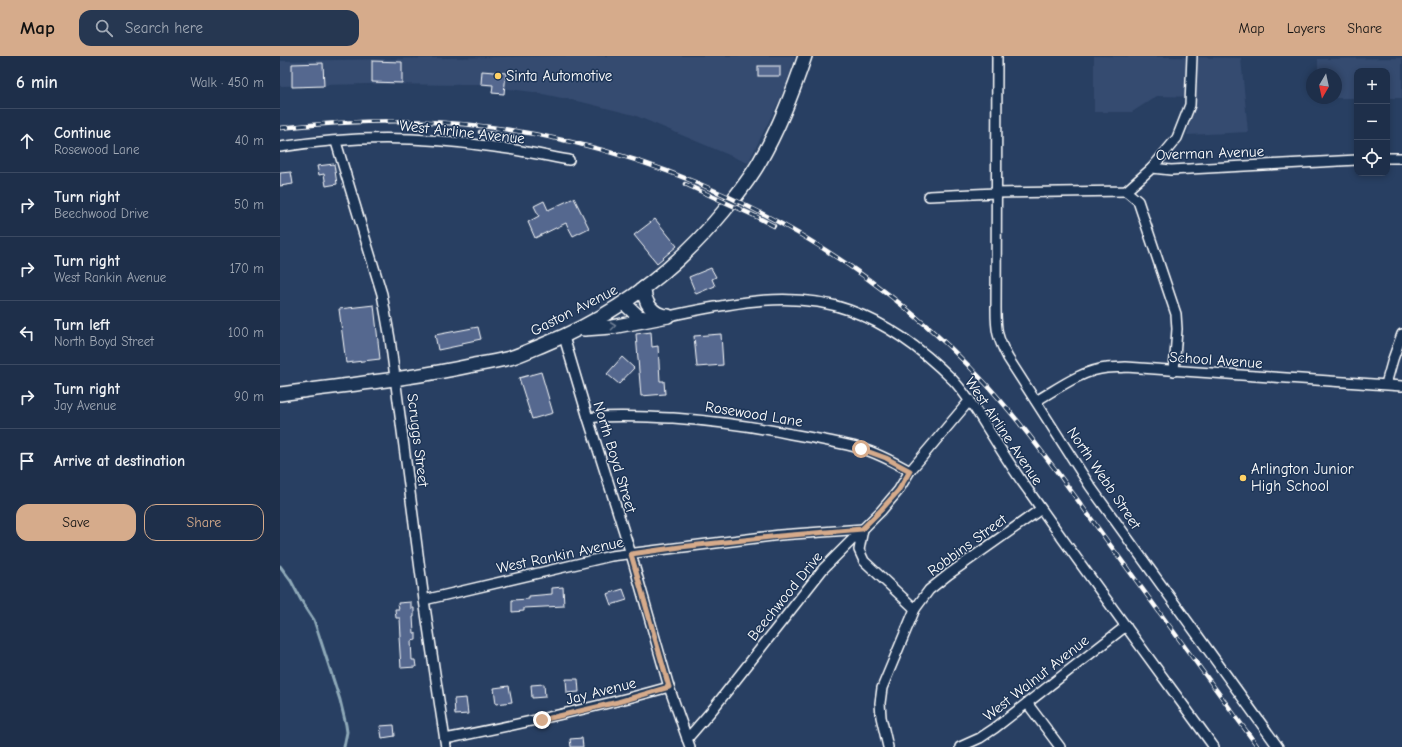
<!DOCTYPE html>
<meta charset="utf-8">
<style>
:root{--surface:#1e2f4a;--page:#263751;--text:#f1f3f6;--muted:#a1a9b5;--line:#3c4a62;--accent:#d6ab8b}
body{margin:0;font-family:"Comic Neue",sans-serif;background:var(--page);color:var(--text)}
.controls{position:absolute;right:12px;top:12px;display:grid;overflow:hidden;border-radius:8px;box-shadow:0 2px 6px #0003}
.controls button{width:36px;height:36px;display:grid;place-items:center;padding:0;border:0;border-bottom:1px solid var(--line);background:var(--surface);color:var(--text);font:20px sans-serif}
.compass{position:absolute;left:1026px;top:12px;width:36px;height:36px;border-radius:50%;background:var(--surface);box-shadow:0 2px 6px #0003;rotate:189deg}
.stop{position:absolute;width:12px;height:12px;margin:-9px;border:3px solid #d6ab8b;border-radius:50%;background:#fff}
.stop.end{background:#d6ab8b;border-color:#fff;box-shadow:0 1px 4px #0008}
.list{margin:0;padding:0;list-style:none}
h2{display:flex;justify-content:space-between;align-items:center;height:52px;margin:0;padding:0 16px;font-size:17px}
h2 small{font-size:13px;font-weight:400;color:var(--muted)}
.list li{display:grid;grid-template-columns:26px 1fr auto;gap:12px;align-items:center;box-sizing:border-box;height:64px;padding:0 16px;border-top:1px solid var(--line)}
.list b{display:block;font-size:15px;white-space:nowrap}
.list p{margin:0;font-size:13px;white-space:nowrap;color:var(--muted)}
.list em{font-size:13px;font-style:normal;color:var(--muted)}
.actions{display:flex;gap:8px;padding:12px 16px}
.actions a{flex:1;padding:9px 0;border:1px solid var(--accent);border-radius:12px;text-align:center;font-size:14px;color:var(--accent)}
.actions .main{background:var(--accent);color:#111}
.icon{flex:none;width:22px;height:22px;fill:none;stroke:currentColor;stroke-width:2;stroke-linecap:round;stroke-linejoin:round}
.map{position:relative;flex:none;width:1122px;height:691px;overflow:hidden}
header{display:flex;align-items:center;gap:24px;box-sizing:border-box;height:56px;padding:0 20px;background:var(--accent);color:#111}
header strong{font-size:19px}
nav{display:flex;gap:22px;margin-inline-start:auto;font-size:14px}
.search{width:280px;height:36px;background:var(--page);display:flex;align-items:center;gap:10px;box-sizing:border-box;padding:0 14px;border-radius:12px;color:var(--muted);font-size:15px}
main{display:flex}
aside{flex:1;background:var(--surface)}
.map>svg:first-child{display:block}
.built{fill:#354b70}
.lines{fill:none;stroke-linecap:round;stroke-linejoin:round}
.stream{stroke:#8ea9b8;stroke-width:3}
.building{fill:#54688f;stroke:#fff}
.minor-casing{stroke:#fff;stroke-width:12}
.secondary-casing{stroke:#fff;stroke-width:16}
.minor{stroke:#1d3557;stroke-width:9}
.secondary{stroke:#1d3557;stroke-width:13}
.rail-casing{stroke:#fff;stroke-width:4.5}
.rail{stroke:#1d3557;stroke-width:3;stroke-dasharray:9;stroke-linecap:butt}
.oneway{stroke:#6c7c92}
.route{stroke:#d6ab8b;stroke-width:5}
.poi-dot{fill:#ffd166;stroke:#1d3557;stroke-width:1.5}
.labels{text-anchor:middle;stroke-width:3;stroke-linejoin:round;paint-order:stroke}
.poi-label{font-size:15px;fill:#fff;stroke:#1d3557;text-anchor:start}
.street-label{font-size:15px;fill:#fff;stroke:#1d3557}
</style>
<header>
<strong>Map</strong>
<div class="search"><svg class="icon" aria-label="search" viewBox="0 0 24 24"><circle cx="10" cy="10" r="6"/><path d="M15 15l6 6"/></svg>Search here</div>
<nav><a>Map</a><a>Layers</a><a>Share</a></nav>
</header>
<main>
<aside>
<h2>6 min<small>Walk · 450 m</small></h2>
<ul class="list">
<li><svg class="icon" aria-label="ahead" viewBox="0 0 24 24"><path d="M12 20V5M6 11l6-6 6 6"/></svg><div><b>Continue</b><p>Rosewood Lane</p></div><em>40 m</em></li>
<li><svg class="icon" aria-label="right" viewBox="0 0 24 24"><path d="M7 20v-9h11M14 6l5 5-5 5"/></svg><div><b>Turn right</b><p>Beechwood Drive</p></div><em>50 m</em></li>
<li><svg class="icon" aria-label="right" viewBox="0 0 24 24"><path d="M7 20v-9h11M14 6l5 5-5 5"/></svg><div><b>Turn right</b><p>West Rankin Avenue</p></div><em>170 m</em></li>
<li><svg class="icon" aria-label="left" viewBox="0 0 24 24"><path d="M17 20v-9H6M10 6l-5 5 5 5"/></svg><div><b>Turn left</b><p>North Boyd Street</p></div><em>100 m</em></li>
<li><svg class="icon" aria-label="right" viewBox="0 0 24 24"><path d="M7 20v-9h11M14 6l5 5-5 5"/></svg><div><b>Turn right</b><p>Jay Avenue</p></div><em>90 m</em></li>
<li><svg class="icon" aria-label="arrive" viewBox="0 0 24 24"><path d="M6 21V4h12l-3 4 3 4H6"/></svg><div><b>Arrive at destination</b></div></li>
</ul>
<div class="actions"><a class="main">Save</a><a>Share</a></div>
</aside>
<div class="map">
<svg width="1122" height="691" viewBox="0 0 1122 691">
<rect width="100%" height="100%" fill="#283f62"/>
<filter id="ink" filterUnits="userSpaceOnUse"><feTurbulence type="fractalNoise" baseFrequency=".025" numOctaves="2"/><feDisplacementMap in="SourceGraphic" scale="8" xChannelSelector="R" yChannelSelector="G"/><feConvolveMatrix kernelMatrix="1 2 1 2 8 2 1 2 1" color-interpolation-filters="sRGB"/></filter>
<g filter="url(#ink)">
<g class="built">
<polygon points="280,0 514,0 514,3 507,26 499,45 468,107 354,59 306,47 253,36 198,29 86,28 0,30 0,5"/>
<polygon points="814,0 961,2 968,76 907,79 917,41 877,40 852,56 814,56"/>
<polygon points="1122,2 1122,42 1107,42 1107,15 1077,15 1077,42 1056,42 1056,18 1038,18 1038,3"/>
</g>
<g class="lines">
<polyline class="stream" points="0,510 11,525 21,544 34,564 60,644 66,669 67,676 64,691"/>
</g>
<g class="building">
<polygon points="92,5 122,6 122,27 92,26"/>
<polygon points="43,7 44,30 12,31 12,8"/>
<rect x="478" y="10" width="22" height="10"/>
<polygon points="202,15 226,17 224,38 212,37 213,29 201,28"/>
<polygon points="54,108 57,128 46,130 44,118 39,119 37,110"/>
<polygon points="11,116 13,128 0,130 0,117"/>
<polygon points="294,142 309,172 293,180 286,167 255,182 248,166 259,160 254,150 264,145 268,154"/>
<polygon points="375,163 397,190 377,207 354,179"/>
<polygon points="431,212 436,221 432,223 435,230 416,238 409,221"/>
<polygon points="94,249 100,303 66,307 59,253"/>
<polygon points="198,271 201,283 182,287 182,289 158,294 155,279"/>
<polygon points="371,276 372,291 378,290 380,325 384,325 385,338 361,340 356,278"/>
<polygon points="441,278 443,309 417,311 414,280"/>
<polygon points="342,301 354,312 339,328 327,318"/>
<polygon points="261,316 273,357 252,363 239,322"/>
<polygon points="283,531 284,550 244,552 244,555 232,556 232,544 249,543 249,540 272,538 272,532"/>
<polygon points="343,533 347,544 331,549 327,538"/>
<polygon points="131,546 131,552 134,552 134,561 133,561 134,577 136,577 136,584 131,585 132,604 135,604 136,611 121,612 119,581 121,581 120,562 116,562 115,553 119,553 118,547"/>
<polygon points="286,623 298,623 299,636 287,637"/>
<polygon points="264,628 265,641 252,642 251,629"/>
<polygon points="229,630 232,646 216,648 214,632"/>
<polygon points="186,642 188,658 175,659 174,643"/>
<polygon points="114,669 115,680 102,682 100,670"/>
<polygon points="302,682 303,691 291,691 290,683"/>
</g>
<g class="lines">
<defs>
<g id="minor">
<path d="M717 0 716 252C716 275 717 281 728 302L810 430 998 691"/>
<polyline points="56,86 102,238 110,283 144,544 166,691"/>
<path d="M0 91C67 80 140 80 207 90 235 93 262 99 289 104"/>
<polyline points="1107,102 1122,102"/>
<polyline points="872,112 897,82 910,49 912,0"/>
<polyline points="846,135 858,145 896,258 897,273 894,315"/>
<polyline points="649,140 716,137 846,135 872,112 891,114 1077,104"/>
<path d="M388 260C447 248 511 233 569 254 608 268 644 295 673 324 686 338 696 354 706 370 720 392 733 414 748 434 809 521 872 606 934 691"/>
<polyline points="284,281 308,362 351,498 389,631 410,691"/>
<polyline points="1106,328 1113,303 1122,278"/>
<path d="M756 345C777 333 802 314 827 312 833 311 840 312 846 311L1122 330"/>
<path d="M308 362C336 359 364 361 393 362 433 365 472 370 511 378 534 382 557 386 580 392 597 397 614 406 630 415"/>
<polyline points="144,544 331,500 500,479 583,473 579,494 584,505 635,553"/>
<polyline points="747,647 780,691"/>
<path d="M165 683C240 668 315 652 389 631"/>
<polyline points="407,683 433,653 543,513 601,455 618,435 630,415 690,344"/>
<polyline points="608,691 601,661 600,647 602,632 635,553 649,534 669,518 761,453"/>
<polyline points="680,691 700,682 715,672 846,570"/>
</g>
<g id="secondary">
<path d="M364 232C364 246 372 259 387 260"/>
<polyline points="344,247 359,261 370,263"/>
<polyline points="304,273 332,271 388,260"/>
<path d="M0 338C65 329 130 323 194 309 206 307 218 305 230 302 242 298 253 293 265 288 335 260 396 213 444 155 457 139 470 123 480 105 499 72 513 36 525 0"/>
</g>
</defs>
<use href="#minor" class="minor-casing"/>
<use href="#secondary" class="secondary-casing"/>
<use href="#minor" class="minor"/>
<use href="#secondary" class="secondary"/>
<defs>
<g id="rail">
<path d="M0 72C70 64 140 62 210 71 399 96 578 189 707 329 751 378 789 432 828 486 878 554 928 623 978 691"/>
<polyline points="200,76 240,82"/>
<polyline points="405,128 473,159 494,170"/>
</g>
</defs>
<use href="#rail" class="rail-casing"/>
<use href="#rail" class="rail"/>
</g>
<defs><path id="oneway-chevron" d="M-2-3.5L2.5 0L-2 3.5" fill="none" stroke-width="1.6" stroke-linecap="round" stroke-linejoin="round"/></defs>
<use class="oneway" href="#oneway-chevron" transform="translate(333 270) rotate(-7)"/>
</g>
<g class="lines" filter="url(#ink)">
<polyline class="route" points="262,664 338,646 389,631 351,498 400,491 500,480 582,473 601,454 618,435 630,415 606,402 581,393"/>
</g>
<g class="poi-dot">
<circle cx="218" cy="20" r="4"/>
<circle cx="963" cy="422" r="4"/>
</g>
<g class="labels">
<g class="poi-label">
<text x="226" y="25">Sinta Automotive</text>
<text x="971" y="418">Arlington Junior<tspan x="971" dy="17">High School</tspan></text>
</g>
<g class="street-label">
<text transform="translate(182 76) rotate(6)" y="5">West Airline Avenue</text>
<text transform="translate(930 97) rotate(-2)" y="5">Overman Avenue</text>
<text transform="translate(294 254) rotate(-27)" y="5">Gaston Avenue</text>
<text transform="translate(936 304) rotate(4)" y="5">School Avenue</text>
<text transform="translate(474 358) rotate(9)" y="5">Rosewood Lane</text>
<text transform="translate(724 375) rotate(56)" y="5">West Airline Avenue</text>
<text transform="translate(138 384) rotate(83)" y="5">Scruggs Street</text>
<text transform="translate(335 401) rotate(73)" y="5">North Boyd Street</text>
<text transform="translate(824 422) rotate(56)" y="5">North Webb Street</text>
<text transform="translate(687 489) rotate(-36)" y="5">Robbins Street</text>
<text transform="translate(280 499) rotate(-12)" y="5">West Rankin Avenue</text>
<text transform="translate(505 540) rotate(-51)" y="5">Beechwood Drive</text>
<text transform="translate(756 622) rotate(-38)" y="5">West Walnut Avenue</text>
<text transform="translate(321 635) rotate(-14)" y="5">Jay Avenue</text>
</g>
</g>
</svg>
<div class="controls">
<button>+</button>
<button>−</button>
<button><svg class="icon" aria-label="locate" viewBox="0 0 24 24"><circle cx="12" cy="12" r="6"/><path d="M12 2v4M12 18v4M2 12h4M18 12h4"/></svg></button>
</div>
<svg class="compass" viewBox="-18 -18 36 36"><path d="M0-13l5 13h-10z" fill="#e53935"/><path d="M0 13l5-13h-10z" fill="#a1a9b5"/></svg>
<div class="stop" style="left:581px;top:393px"></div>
<div class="stop end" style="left:262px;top:664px"></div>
</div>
</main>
